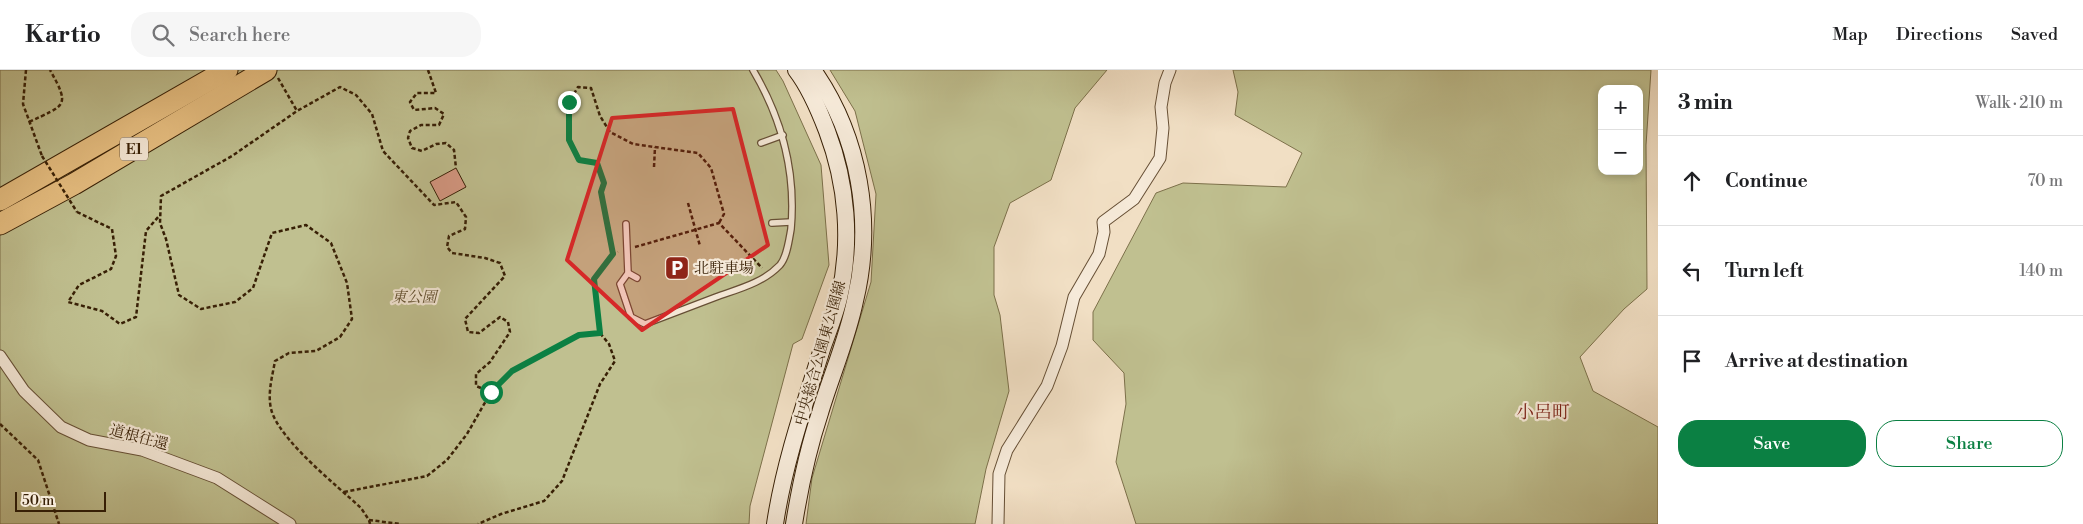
<!DOCTYPE html>
<meta charset="utf-8">
<style>
:root{--surface:#fff;--page:#f6f6f6;--text:#202124;--muted:#757577;--line:#e0e0e0;--accent:#0b8043}
body{margin:0;font-family:"Libre Bodoni","Noto Serif JP",serif;background:var(--page);color:var(--text)}
.controls{position:absolute;right:15px;top:15px;display:grid;overflow:hidden;border-radius:10px;box-shadow:0 2px 8px #0003}
.controls button{width:45px;height:45px;display:grid;place-items:center;padding:0;border:0;border-bottom:1px solid var(--line);background:var(--surface);color:var(--text);font:25px sans-serif}
.scale{position:absolute;left:15px;bottom:12px;width:91px;box-sizing:border-box;padding-left:5px;border:2px solid #371f05;border-top:0;font-size:14px;line-height:18px;white-space:nowrap;color:#371f05;-webkit-text-stroke:4px #f6ead9;paint-order:stroke}
.stop{position:absolute;width:15px;height:15px;margin:-11px;border:4px solid #0b8043;border-radius:50%;background:#fff}
.stop.end{background:#0b8043;border-color:#fff;box-shadow:0 1px 5px #0008}
.list{margin:0;padding:0;list-style:none}
h2{display:flex;justify-content:space-between;align-items:center;height:65px;margin:0;padding:0 20px;font-size:21px}
h2 small{font-size:16px;font-weight:400;color:var(--muted)}
.list li{display:grid;grid-template-columns:32px 1fr auto;gap:15px;align-items:center;box-sizing:border-box;height:90px;padding:0 20px;border-top:1px solid var(--line)}
.list b{display:block;font-size:19px;white-space:nowrap}
.list em{font-size:16px;font-style:normal;color:var(--muted)}
.actions{display:flex;gap:10px;padding:15px 20px}
.actions a{flex:1;padding:11px 0;border:1px solid var(--accent);border-radius:20px;text-align:center;font-size:18px;color:var(--accent)}
.actions .main{background:var(--accent);color:#fff}
.icon{flex:none;width:28px;height:28px;fill:none;stroke:currentColor;stroke-width:2;stroke-linecap:round;stroke-linejoin:round}
.map{position:relative;flex:none;width:1658px;height:454px;overflow:hidden}
header{display:flex;align-items:center;gap:30px;box-sizing:border-box;height:70px;padding:0 25px;background:var(--surface);border-bottom:1px solid var(--line)}
header strong{font-size:24px}
nav{display:flex;gap:28px;margin-inline-start:auto;font-size:18px}
.search{width:350px;height:45px;background:var(--page);display:flex;align-items:center;gap:12px;box-sizing:border-box;padding:0 18px;border-radius:20px;color:var(--muted);font-size:19px}
main{display:flex}
aside{flex:1;background:var(--surface)}
.map>svg:first-child{display:block}
.green{fill:#c0c090;stroke:#7c704a;fill-rule:evenodd}
.building{fill:#d79984;stroke:#371f05}
.lines{fill:none;stroke-linecap:round;stroke-linejoin:round}
.lane-casing{stroke:#664f35;stroke-width:8}
.street-casing{stroke:#664f35;stroke-width:13}
.secondary-casing{stroke:#371f05;stroke-width:18}
.highway-casing{stroke:#371f05;stroke-width:23}
.path{stroke:#371f05;stroke-width:2.5;stroke-dasharray:4 2.5;stroke-linecap:butt}
.lane{stroke:#f6ead9;stroke-width:5.5}
.street{stroke:#f6ead9;stroke-width:11}
.secondary{stroke:#f6ead9;stroke-width:16}
.highway{stroke:#e8c082;stroke-width:21}
.path-bridge{stroke:#371f05;stroke-width:2.5;stroke-dasharray:4 2.5;stroke-linecap:butt}
.route{stroke:#0b8043;stroke-width:6}
.marked{fill:#d62828;fill-opacity:0.2;stroke:#d62828;stroke-width:4;stroke-linejoin:round}
.labels{text-anchor:middle;stroke-width:4.5;stroke-linejoin:round;paint-order:stroke}
.shield{fill:#f6ead9;stroke:#705c45;stroke-width:1}
.shield-label{font-size:14px;font-weight:bold;fill:#371f05}
.poi-label{font-size:15px;fill:#371f05;stroke:#f6ead9;text-anchor:start}
.park-label{font-size:15px;font-style:italic;fill:#604f2f;stroke:#f6ead9}
.street-label{font-size:15px;fill:#371f05;stroke:#f6ead9}
.quarter-label{font-size:18px;fill:#7a1f14;stroke:#f6ead9}
</style>
<header>
<strong>Kartio</strong>
<div class="search"><svg class="icon" aria-label="search" viewBox="0 0 24 24"><circle cx="10" cy="10" r="6"/><path d="M15 15l6 6"/></svg>Search here</div>
<nav><a>Map</a><a>Directions</a><a>Saved</a></nav>
</header>
<main>
<div class="map">
<svg width="1658" height="454" viewBox="0 0 1658 454">
<rect width="100%" height="100%" fill="#f1dfc4"/>
<filter id="stains"><feTurbulence type="fractalNoise" baseFrequency=".004" numOctaves="4"/><feColorMatrix values="0 0 0 0 .2 0 0 0 0 .09 0 0 0 0 .02 0 0 0 .5 -.17"/></filter>
<radialGradient id="worn" r=".72"><stop offset=".6" stop-color="#630" stop-opacity="0"/><stop offset="1" stop-color="#630" stop-opacity=".3"/></radialGradient>
<g class="green">
<polygon points="0,0 776,0 783,11 821,95 829,195 802,269 793,274 750,436 749,454 0,454"/>
<polygon points="830,0 1107,0 1075,38 1051,110 1010,133 994,177 994,225 1000,245 1009,321 986,399 975,454 806,454 812,408 871,212 876,124 855,41"/>
<path d="M1233 0H1651L1646 75 1647 219 1624 239 1580 287 1593 321 1658 357V454H1136L1116 392 1126 334 1124 303 1093 270V242L1156 123 1183 113 1286 117 1302 83 1235 45 1238 22ZM1602 19H1639V101H1602Z"/>
</g>
<polygon class="building" points="456,98 466,117 440,131 430,112"/>
<g class="lines">
<defs>
<g id="lane">
<polyline points="761,73 783,65"/>
<polyline points="772,153 791,152"/>
<path d="M626 154 628 203 620 214 631 247 645 254C669 245 692 236 716 227 738 219 763 213 780 195 787 187 789 170 791 159 796 103 782 49 753 0"/>
<polyline points="628,203 637,208"/>
</g>
<g id="street">
<polyline points="0,286 24,321 61,357 89,370 142,380 217,408 290,454"/>
<polyline points="998,454 999,404 1007,380 1047,316 1062,276 1074,227 1099,184 1104,162 1103,152 1134,129 1160,88 1163,58 1161,37 1165,13 1170,0"/>
</g>
<g id="secondary">
<path d="M775 454C784 394 804 336 822 279 828 262 835 245 839 228 852 172 847 114 827 61 819 40 810 18 796 0"/>
<path d="M794 454C800 417 808 379 820 343 831 306 847 270 855 231 874 152 860 67 813 0"/>
</g>
<g id="highway">
<polyline points="0,130 227,0"/>
<polyline points="0,154 74,114 266,0"/>
</g>
</defs>
<use href="#lane" class="lane-casing"/>
<use href="#street" class="street-casing"/>
<use href="#secondary" class="secondary-casing"/>
<use href="#highway" class="highway-casing"/>
<g class="path">
<polyline points="26,0 23,34 42,86"/>
<polyline points="428,0 436,23 417,23 410,32 414,40 435,38 444,44 439,55 421,55 410,61 408,68 412,78 422,81 436,74 446,73 454,80 456,98"/>
<polyline points="278,8 297,41"/>
<path d="M29 52C65 35 71 37 50 0"/>
<polyline points="654,97 655,77"/>
<polyline points="688,133 700,176"/>
<polyline points="77,142 112,159 116,186 111,199 79,215 68,232 102,241 120,254 136,247 146,161 159,146"/>
<polyline points="635,177 719,153 762,198"/>
<polyline points="613,184 601,122 604,113 597,93 579,90 569,69 569,32 578,17 591,18 600,46 610,62 633,74 698,83 711,98 724,144 719,153"/>
<polyline points="600,263 594,209 613,184 618,182"/>
<polyline points="0,354 38,390 59,454"/>
<polyline points="344,422 427,406 447,390 467,364 491,322 512,301 579,265 600,263 609,274 615,291 600,314 562,411 544,431 501,444 478,454"/>
<polyline points="369,450 400,454"/>
<path d="M370 454 369 450 361 438C335 414 286 375 273 345 266 328 272 308 275 291L289 283 316 281 340 267 352 249 347 213 331 173 306 155 272 163 253 218 235 232 201 239 179 225 166 169 160 153 161 126 232 86 297 41 340 17 356 25 372 44 383 81 434 135 456 132 466 147 465 159 449 166 447 177 452 183 485 188 500 193 505 206 465 249 468 262 479 263 500 247 508 252 510 262 490 292 476 304V316L491 322"/>
</g>
<use href="#lane" class="lane"/>
<use href="#street" class="street"/>
<use href="#secondary" class="secondary"/>
<use href="#highway" class="highway"/>
<polyline class="path-bridge" points="42,86 77,142"/>
</g>
<g class="lines">
<polyline class="route" points="491,322 512,301 579,265 600,263 594,209 613,184 601,122 604,113 597,93 579,90 569,70 569,32"/>
</g>
<path class="marked" d="M733 39 768 175 642 260 567 190 612 48Z"/>
<defs>
<symbol id="parking-square" viewBox="-11 -11 22 22"><rect x="-9" y="-9" width="18" height="18" rx="4" fill="#8f2418" stroke="#f6ead9"/><path d="M-3.5-5.5H1a3.5 3.5 0 0 1 0 7H-1V5.5H-3.5ZM-1-3.4V-.6H.8a1.4 1.4 0 0 0 0-2.8Z" fill="#fff"/></symbol>
</defs>
<g fill-rule="evenodd">
<use href="#parking-square" x="663" y="184" width="28" height="28"/>
</g>
<g class="labels">
<rect class="shield" x="120" y="67.5" width="28" height="23" rx="4"/>
<g class="shield-label">
<text x="134" y="84">E1</text>
</g>
<g class="poi-label">
<text x="694" y="203">北駐車場</text>
</g>
<g class="park-label">
<text x="414" y="232">東公園</text>
</g>
<g class="street-label">
<text transform="translate(820 283) rotate(-74)" y="5">中央総合公園東公園線</text>
<text transform="translate(139 367) rotate(15)" y="5">道根往還</text>
</g>
<g class="quarter-label">
<text x="1543" y="348">小呂町</text>
</g>
</g>
<rect width="100%" height="100%" filter="url(#stains)"/>
<rect width="100%" height="100%" fill="url(#worn)"/>
</svg>
<div class="controls">
<button>+</button>
<button>−</button>
</div>
<div class="scale">50 m</div>
<div class="stop" style="left:491px;top:322px"></div>
<div class="stop end" style="left:569px;top:32px"></div>
</div>
<aside>
<h2>3 min<small>Walk · 210 m</small></h2>
<ul class="list">
<li><svg class="icon" aria-label="ahead" viewBox="0 0 24 24"><path d="M12 20V5M6 11l6-6 6 6"/></svg><div><b>Continue</b></div><em>70 m</em></li>
<li><svg class="icon" aria-label="left" viewBox="0 0 24 24"><path d="M17 20v-9H6M10 6l-5 5 5 5"/></svg><div><b>Turn left</b></div><em>140 m</em></li>
<li><svg class="icon" aria-label="arrive" viewBox="0 0 24 24"><path d="M6 21V4h12l-3 4 3 4H6"/></svg><div><b>Arrive at destination</b></div></li>
</ul>
<div class="actions"><a class="main">Save</a><a>Share</a></div>
</aside>
</main>
